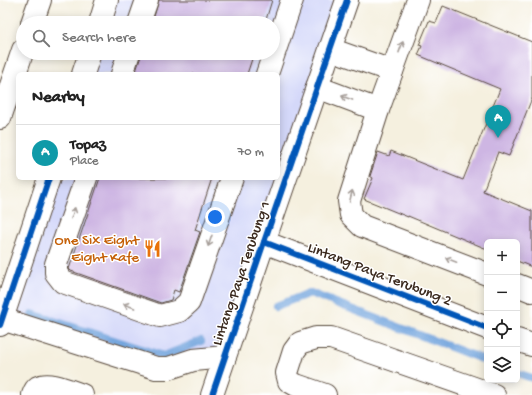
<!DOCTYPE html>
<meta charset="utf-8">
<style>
:root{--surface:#fff;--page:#f6f6f6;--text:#222;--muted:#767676;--line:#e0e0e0;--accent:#1f6fb2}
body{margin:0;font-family:"Gochi Hand",sans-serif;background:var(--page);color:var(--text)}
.controls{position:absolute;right:12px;bottom:12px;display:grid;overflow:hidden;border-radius:6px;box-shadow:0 2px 10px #0003}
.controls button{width:36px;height:36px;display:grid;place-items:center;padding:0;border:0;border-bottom:1px solid var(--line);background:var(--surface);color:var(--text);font:20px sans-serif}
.you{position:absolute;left:215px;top:217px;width:14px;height:14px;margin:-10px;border:3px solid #fff;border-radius:50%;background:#1a73e8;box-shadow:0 0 0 6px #1a73e833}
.badge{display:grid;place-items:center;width:26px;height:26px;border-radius:50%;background:var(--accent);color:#fff;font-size:13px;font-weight:700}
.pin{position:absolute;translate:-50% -33px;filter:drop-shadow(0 1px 2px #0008)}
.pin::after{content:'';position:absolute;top:21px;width:14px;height:12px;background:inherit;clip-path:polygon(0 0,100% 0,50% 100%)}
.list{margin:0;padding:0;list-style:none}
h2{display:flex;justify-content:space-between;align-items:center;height:52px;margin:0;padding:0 16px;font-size:17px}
h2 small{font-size:13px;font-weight:400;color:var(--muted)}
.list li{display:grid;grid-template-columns:26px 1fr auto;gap:12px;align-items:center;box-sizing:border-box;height:56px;padding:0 16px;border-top:1px solid var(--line)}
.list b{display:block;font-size:15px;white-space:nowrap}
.list p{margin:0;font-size:13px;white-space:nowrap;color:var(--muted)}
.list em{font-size:13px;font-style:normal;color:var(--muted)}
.icon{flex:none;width:22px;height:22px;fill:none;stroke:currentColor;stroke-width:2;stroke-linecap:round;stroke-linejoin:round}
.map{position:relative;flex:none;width:532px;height:395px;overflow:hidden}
.search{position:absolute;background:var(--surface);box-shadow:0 2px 10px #0003;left:16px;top:16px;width:264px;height:44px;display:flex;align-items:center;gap:10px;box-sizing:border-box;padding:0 14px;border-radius:22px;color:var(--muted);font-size:15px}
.panel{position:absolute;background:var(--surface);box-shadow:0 2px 10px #0003;left:16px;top:72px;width:264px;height:108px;border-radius:6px}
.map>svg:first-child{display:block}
.built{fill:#d4d8f9}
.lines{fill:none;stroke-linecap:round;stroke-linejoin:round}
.stream{stroke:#72a4dd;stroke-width:8}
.building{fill:#ceb6e3}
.minor-casing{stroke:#57483b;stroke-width:24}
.major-casing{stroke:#57483b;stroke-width:24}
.minor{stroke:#fff;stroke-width:22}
.major{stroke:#fff;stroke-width:22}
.cycleway-casing{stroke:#fff;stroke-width:8}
.cycleway{stroke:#0057b8;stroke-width:6}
.oneway{stroke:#a79f9a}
.labels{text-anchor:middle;stroke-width:3;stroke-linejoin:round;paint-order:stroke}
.food-label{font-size:15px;fill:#c56008;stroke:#fff;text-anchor:end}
.street-label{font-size:15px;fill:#3b2a1e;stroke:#fff}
</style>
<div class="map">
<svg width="532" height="395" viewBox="0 0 532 395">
<rect width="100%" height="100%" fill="#fff"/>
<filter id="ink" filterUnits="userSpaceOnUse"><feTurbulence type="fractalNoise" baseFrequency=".025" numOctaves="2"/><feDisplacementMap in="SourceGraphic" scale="8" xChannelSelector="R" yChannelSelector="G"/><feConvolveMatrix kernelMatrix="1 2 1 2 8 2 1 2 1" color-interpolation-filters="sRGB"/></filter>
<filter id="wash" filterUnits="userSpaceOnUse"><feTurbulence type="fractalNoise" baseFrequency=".012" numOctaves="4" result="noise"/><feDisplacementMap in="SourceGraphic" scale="16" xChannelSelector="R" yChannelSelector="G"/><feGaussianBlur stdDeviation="0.9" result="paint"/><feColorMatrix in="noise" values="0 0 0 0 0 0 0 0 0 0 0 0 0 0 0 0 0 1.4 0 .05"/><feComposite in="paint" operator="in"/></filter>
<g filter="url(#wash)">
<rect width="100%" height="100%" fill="#f5f0df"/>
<polygon class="built" points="107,0 347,0 225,357 169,368 2,319 49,178 278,178 278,74 83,74 90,53 273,53 273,23 100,23"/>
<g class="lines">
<g class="stream">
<polyline points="276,306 310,293 487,361"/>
<polyline points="32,314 164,356 201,341"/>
<polyline points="517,373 532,378"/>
</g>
</g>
<g id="blocks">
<g class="building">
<polygon points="159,0 272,0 265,23 152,23"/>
<polygon points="443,6 532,42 532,98 509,156 498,152 483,191 532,211 532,267 517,261 517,242 487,242 487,249 408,216 408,217 364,199 373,178 370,176 378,152 389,156 391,151 463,180 500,89 418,55 422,46 419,45 429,21 436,23"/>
<polygon points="142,53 254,53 247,74 135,74"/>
<polygon points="100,178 212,178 195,230 200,232 179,292 174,290 171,300 161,303 71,271 69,269"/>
</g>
</g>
</g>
<g filter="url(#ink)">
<use href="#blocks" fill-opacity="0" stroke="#57483b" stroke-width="1"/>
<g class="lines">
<defs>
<g id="minor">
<polyline points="418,0 378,110 349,201 351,215 362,226 487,274"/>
<polyline points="100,23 107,0"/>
<polyline points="139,23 147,0"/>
<polyline points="330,49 392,71"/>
<polyline points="83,74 90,53"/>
<polyline points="122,74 129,53"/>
<polyline points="267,74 292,0"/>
<polyline points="317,87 378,110"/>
<polyline points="86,178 56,264 56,273 63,282 160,316 179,311 189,302 232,178"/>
<polyline points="264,242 487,328"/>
<polyline points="517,285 532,291"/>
<polyline points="2,319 156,368 169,368 193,360 225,357"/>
<polyline points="0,325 49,178"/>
<polyline points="517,340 532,345"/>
<path d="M33 395C34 392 35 389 38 387 50 381 70 391 82 395"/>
<polyline points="212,395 264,242 347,0"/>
<polyline points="325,395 296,385 289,381 287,373 294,351 300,343 316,338 331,338 494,395"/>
</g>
<g id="major">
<polyline points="32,23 40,0"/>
<polyline points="0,118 23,50"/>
</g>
</defs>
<use href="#minor" class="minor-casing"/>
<use href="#major" class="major-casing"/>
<use href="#minor" class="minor"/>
<use href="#major" class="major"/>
<defs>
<g id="cycleway">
<polyline points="264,242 487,328"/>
<polyline points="0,325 49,178"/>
<polyline points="212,395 264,242 347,0"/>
</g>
</defs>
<use href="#cycleway" class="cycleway-casing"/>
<use href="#cycleway" class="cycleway"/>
</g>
<defs><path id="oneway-shaft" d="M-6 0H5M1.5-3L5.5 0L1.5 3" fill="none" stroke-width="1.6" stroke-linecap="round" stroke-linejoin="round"/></defs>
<g class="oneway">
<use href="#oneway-shaft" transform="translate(401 47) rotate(-70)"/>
<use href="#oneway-shaft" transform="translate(347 98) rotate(-160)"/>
<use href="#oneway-shaft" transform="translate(351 196) rotate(-76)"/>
<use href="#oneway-shaft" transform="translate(73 213) rotate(-71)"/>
<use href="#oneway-shaft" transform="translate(210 241) rotate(109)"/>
<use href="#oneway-shaft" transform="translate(451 260) rotate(-159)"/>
<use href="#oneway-shaft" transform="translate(129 306) rotate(-160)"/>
</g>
</g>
<defs>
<symbol id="restaurant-bare" viewBox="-9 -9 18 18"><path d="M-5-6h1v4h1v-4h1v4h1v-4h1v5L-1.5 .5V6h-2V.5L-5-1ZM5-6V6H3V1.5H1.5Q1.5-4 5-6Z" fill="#e8710a" stroke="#fff" stroke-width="2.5" paint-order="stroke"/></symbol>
</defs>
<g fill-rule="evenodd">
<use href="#restaurant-bare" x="140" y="236" width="25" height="25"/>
</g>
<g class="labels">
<g class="food-label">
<text x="139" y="244">One Six Eight<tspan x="139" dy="17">Eight Kafe</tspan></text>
</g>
<g class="street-label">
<text transform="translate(240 273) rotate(-71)" y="5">Lintang Paya Terubung 1</text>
<text transform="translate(380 273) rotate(21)" y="5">Lintang Paya Terubung 2</text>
</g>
</g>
</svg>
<div class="controls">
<button>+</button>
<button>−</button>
<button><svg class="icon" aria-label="locate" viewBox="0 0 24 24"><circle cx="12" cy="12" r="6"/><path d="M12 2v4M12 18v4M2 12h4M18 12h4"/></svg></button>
<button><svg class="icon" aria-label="layers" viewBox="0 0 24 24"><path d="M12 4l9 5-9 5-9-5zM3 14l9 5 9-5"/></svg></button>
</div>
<div class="you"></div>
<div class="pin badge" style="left:498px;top:138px;background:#0f9aa8">A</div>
<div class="search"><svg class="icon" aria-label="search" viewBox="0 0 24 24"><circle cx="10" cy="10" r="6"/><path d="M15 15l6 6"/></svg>Search here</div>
<section class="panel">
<h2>Nearby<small></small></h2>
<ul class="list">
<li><span class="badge" style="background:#0f9aa8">A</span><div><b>Topaz</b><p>Place</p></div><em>70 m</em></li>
</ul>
</section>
</div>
